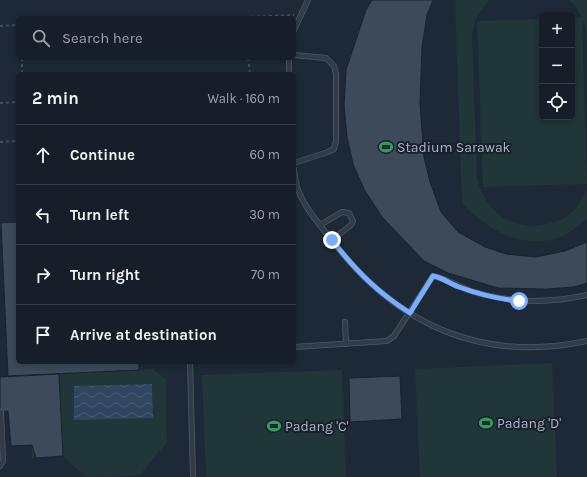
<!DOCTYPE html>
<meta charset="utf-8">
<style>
:root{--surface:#161f29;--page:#1f2731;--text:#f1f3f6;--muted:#9ea2a8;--line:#353d46}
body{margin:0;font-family:Karla,sans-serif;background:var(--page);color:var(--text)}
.controls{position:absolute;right:12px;top:12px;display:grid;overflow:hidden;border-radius:6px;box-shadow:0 2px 6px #0003}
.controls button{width:36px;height:36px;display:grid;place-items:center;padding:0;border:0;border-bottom:1px solid var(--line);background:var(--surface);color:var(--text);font:20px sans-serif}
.stop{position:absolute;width:12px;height:12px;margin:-9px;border:3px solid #77affe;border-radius:50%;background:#fff}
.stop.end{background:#77affe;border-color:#fff;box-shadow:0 1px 4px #0008}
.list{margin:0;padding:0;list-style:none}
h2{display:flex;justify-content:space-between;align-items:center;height:52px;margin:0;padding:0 16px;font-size:17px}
h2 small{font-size:13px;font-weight:400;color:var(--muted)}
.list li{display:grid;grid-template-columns:26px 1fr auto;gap:12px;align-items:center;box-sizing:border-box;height:60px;padding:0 16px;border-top:1px solid var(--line)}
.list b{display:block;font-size:15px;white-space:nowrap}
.list em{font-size:13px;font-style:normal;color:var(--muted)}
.icon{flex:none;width:22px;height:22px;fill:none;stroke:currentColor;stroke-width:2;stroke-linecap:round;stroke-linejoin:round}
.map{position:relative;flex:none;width:587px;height:477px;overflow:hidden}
.search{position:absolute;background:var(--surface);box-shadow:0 2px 6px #0003;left:16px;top:16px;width:280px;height:44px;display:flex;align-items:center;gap:10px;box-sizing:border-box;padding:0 14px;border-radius:6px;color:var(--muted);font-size:15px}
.panel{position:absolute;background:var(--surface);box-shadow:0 2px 6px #0003;left:16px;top:72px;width:280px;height:292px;border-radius:6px}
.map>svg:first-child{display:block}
.green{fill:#203638}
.water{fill:url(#water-waves)}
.building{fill:#3c4a5a;stroke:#19222e}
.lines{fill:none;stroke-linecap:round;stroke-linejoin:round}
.lane-casing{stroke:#4f5966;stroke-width:6}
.path{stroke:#3d5356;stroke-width:2;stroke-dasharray:3 3;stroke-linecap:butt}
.lane{stroke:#323b48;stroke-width:4.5}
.route{stroke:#77affe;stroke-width:5}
.labels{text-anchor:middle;stroke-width:4;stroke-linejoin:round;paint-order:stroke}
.poi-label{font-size:14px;fill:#abb6c5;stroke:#17202c;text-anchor:start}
</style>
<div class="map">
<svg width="587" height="477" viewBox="0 0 587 477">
<defs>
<pattern id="water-waves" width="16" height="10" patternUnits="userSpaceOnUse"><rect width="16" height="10" fill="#30455f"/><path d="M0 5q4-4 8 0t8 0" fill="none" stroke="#4b5e74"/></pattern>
</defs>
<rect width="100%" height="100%" fill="#1e2937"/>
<g class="green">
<path d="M455 0H490C479 11 474 20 472 35L477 179C486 212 513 232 547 224 555 222 563 220 570 214 578 208 583 198 587 189V219C580 226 573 230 565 235 541 247 510 241 489 226 479 219 471 212 462 204Z"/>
<polygon points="569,0 587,0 587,69 586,28 582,19 587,184 483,187 477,21 542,19 542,117 572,117 572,18 582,17 575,5"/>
<polygon points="1,223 18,362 139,362 139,370 153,369 166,379 167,442 139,476 86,477 63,456 32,458 32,445 11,446 8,411 0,412 0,377 8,376"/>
<polygon points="552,363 557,477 420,477 415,369"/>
<polygon points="342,370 346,477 206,477 202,375"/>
</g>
<polygon class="water" points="152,384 153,418 74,420 74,386"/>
<g class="building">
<polygon points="372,0 433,0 427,15 422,47 420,104 424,157 430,182 441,212 458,232 485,247 506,254 536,257 565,251 587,242 587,283 574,287 547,289 498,288 448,273 424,261 382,217 364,189 353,164 347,137 344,105 346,70 366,10"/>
<polygon points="18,222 18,362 139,362 139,370 8,376 1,223"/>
<polygon points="59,374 63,456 36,458 32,445 11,446 8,411 0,412 0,377"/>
<polygon points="400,376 402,419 350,422 349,378"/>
</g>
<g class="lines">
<defs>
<g id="lane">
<polyline points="294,30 308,0"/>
<polyline points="294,55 326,58 334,66 336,74 336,141 334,149 328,152 294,163"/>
<polyline points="289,74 289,58"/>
<path d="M294 169C295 176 296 184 298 190 306 210 321 226 334 243 398 326 483 363 587 341"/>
<polyline points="320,225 342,212 349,213 353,221 351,225 332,240"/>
<polyline points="345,322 346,344"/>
<path d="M294 347 387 341 394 336 433 276C445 278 459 287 471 291 511 303 546 304 587 295"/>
<polyline points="190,362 193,477"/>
<polyline points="0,466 3,461 1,412"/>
</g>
</defs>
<use href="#lane" class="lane-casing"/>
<g class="path">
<polyline points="245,17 294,15"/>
<polyline points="227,18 245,18"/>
<polyline points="0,26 18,25"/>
<polyline points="22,58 22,74"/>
<polyline points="248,58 250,74"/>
<polyline points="0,103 18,102"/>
<polyline points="0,142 18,141"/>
</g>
<use href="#lane" class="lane"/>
</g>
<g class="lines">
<path class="route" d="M332 240C356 271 377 292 410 313L433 276C442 277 450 284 459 287 478 294 499 299 519 301"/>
</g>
<defs>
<symbol id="stadium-bare" viewBox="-9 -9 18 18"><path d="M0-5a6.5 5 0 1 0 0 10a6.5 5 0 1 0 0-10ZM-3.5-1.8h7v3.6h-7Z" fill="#2e9e5b" stroke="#17202c" stroke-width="2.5" paint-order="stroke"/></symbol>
</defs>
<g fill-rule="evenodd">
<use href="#stadium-bare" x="376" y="137" width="20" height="20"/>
<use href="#stadium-bare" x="476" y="413" width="20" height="20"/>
<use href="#stadium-bare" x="264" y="416" width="20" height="20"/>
</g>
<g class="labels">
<g class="poi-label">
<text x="397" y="152">Stadium Sarawak</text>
<text x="497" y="428">Padang 'D'</text>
<text x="285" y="431">Padang 'C'</text>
</g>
</g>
</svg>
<div class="controls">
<button>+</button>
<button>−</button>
<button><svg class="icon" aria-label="locate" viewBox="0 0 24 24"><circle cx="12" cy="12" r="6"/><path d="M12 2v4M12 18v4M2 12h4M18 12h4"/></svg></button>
</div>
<div class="stop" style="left:519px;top:301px"></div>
<div class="stop end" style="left:332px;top:240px"></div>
<div class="search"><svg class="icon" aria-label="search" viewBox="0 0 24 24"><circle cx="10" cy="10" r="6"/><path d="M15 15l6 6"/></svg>Search here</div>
<section class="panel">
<h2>2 min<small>Walk · 160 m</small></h2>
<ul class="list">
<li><svg class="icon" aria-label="ahead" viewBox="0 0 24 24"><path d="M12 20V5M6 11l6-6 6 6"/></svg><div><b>Continue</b></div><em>60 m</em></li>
<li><svg class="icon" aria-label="left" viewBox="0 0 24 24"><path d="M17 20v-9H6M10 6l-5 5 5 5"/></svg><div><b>Turn left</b></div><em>30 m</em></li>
<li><svg class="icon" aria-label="right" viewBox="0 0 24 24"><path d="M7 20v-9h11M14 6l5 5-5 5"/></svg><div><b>Turn right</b></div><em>70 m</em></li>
<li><svg class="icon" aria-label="arrive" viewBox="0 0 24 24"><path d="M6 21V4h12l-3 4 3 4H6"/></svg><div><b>Arrive at destination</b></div></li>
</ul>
</section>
</div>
